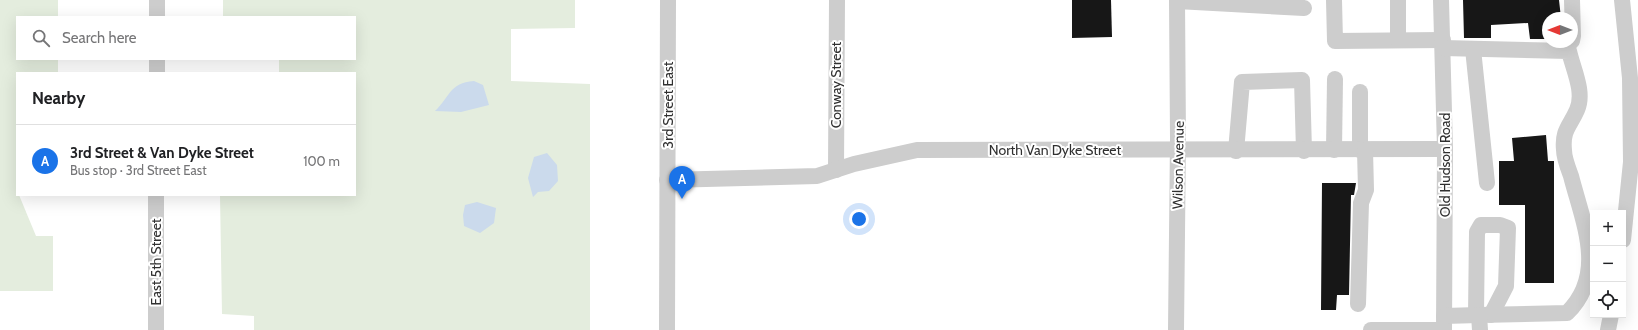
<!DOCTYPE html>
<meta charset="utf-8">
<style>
:root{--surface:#fff;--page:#f6f6f6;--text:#202124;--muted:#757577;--line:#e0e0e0;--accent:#1a73e8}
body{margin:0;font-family:Cabin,sans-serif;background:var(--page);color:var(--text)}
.controls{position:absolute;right:12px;bottom:12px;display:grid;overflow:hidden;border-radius:0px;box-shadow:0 4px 16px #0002}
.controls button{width:36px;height:36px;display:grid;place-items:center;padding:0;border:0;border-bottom:1px solid var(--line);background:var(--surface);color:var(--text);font:20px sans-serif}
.compass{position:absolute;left:1542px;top:12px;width:36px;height:36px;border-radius:50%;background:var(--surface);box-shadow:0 4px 16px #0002;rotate:270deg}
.you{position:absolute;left:859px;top:219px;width:14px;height:14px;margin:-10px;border:3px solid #fff;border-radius:50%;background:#1a73e8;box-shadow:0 0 0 6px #1a73e833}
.badge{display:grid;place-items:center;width:26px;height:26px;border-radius:50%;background:var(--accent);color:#fff;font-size:13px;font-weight:700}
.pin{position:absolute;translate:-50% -33px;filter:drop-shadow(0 1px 2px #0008)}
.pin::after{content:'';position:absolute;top:21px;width:14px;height:12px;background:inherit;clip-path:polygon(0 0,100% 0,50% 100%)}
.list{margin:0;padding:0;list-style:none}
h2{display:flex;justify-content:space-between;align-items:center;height:52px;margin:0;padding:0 16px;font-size:17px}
h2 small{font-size:13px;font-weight:400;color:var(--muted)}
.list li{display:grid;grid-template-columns:26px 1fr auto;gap:12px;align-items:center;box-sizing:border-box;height:72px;padding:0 16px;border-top:1px solid var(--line)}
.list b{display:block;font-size:15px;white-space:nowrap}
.list p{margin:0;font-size:13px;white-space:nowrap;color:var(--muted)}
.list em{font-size:13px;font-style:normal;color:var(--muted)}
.icon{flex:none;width:22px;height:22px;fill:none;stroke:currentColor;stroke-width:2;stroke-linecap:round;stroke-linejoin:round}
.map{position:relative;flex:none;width:1638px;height:330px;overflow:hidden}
.search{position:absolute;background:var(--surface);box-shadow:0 4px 16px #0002;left:16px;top:16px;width:340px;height:44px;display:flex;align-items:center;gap:10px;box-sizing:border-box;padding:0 14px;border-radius:0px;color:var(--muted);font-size:15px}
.panel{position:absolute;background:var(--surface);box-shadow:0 4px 16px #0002;left:16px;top:72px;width:340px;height:124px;border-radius:0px}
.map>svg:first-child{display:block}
.green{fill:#e4edde}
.water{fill:#cbdaec}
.building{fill:#171717}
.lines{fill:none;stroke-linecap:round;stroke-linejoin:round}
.minor{stroke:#cdcdcd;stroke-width:16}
.labels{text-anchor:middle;stroke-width:4;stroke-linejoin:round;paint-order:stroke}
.street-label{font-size:14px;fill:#303030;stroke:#fff}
</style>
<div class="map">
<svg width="1638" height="330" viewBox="0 0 1638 330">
<rect width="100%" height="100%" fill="#fff"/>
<g class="green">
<polygon points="0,0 58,0 58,17 17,17 17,59 58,59 58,73 17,73 16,88 16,188 17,195 19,195 36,236 53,236 53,291 0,291"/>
<polygon points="223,0 575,0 575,28 511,29 511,81 590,84 590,330 254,330 254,316 222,314 220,195 355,195 355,73 279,73 279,59 355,59 355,17 223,17"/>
</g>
<g class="water">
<path d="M474 81 483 85 489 105 461 112 435 111C450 97 449 83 474 81Z"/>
<polygon points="547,153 557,165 558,181 549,191 538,192 533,197 528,178 534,157"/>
<polygon points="477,202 496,208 494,223 480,233 464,226 463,215 465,205"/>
</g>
<g class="building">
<polygon points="1072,0 1111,0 1112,37 1072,38"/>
<polygon points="1463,0 1559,0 1561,18 1548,18 1548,39 1530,39 1528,23 1491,25 1491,38 1464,38"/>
<polygon points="1546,135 1548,161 1554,161 1554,283 1525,283 1525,205 1499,205 1499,161 1514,161 1512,138"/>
<polygon points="1322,183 1356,183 1354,195 1351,195 1349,295 1337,295 1336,310 1321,310"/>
</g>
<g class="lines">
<g class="minor">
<polyline points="1334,0 1335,41 1443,40"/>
<polyline points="1398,0 1398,40"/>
<polyline points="1441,0 1445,149 1444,330"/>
<polyline points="1572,0 1573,36 1572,41"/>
<polyline points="1622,0 1630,78 1631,162 1623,240"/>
<polyline points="1177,1 1304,8"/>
<polyline points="157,17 157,0"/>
<path d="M1443 48 1569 51C1573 69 1585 92 1577 110 1570 126 1562 130 1564 150 1564 158 1568 168 1571 176 1583 223 1607 274 1567 313L1479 315"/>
<polyline points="1473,49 1487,183"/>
<polyline points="157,73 157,59"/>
<polyline points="1360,92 1360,150"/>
<polyline points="1334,150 1335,79"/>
<polyline points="1236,151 1242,82 1302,80 1304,151"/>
<polyline points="836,170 837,0"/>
<polyline points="667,180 817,176 854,164 917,150 1445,149"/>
<polyline points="1358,304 1361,203 1366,190 1365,150"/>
<polyline points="1476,315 1477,232 1481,225 1500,225 1508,228 1506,286 1491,315"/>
<polyline points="1444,316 1479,315 1480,330"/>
<polyline points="156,330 156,195"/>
<polyline points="667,330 668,0"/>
<polyline points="1176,330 1178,139 1177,0"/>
<polyline points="1371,330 1444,330"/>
<polyline points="1608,330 1611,315"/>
</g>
</g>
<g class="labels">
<g class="street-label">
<text transform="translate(836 85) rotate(-90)" y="5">Conway Street</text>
<text transform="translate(668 105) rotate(-90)" y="5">3rd Street East</text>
<text x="1055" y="155">North Van Dyke Street</text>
<text transform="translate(1178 165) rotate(-89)" y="5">Wilson Avenue</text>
<text transform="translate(1445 165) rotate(-90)" y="5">Old Hudson Road</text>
<text transform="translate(156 262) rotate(-90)" y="5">East 5th Street</text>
</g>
</g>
</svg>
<div class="controls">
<button>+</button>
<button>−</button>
<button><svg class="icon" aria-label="locate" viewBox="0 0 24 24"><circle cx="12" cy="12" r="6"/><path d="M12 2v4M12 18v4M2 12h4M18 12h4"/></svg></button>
</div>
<svg class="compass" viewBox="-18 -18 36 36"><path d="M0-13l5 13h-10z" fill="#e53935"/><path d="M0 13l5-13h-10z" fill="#757577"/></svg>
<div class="you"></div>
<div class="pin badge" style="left:682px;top:199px">A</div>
<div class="search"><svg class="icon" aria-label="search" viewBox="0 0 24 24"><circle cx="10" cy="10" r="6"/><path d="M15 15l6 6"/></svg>Search here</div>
<section class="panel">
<h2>Nearby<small></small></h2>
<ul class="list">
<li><span class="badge">A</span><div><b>3rd Street &amp; Van Dyke Street</b><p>Bus stop · 3rd Street East</p></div><em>100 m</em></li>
</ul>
</section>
</div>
